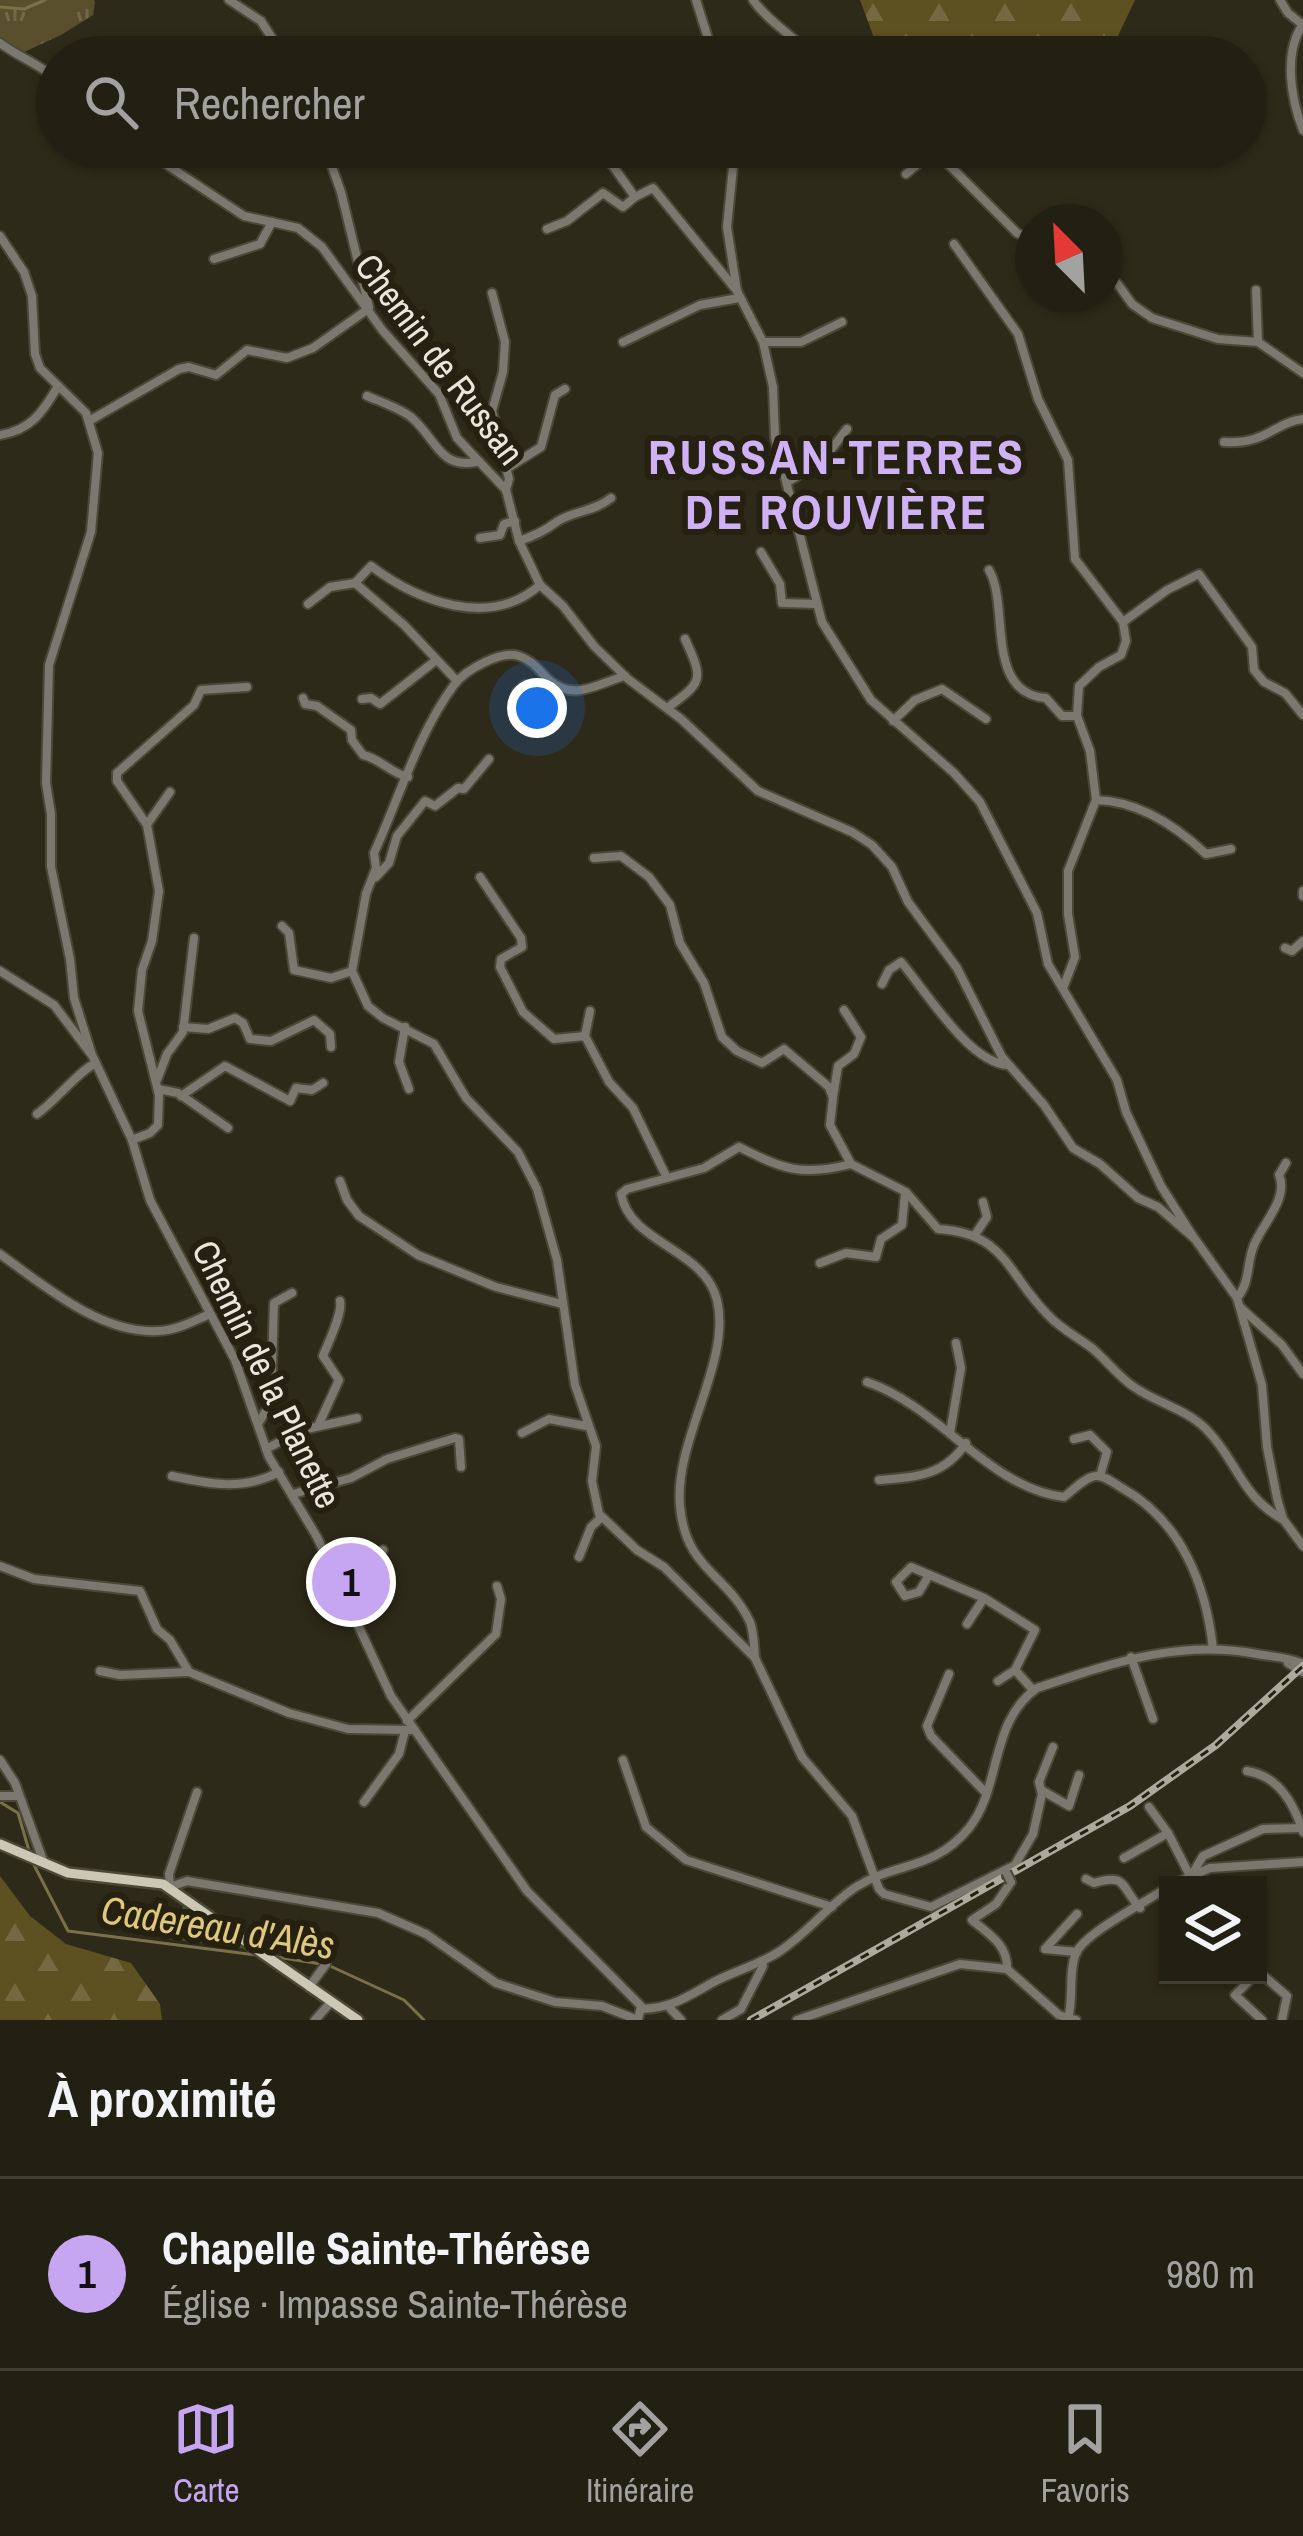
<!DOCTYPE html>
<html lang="fr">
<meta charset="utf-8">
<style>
:root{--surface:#222013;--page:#2a281c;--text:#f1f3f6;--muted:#a2a3a0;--line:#3f3e33;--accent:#c6a6f0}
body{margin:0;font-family:"Archivo Narrow",sans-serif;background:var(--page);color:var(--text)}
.controls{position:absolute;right:36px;bottom:36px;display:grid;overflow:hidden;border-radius:0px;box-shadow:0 3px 9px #0004}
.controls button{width:108px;height:108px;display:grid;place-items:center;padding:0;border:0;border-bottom:3px solid var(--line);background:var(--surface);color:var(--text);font:60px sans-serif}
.compass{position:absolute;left:1015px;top:204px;width:108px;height:108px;border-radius:50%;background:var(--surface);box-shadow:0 3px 9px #0004;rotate:336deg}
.you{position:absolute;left:537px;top:708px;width:42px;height:42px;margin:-30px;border:9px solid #fff;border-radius:50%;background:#1a73e8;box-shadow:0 0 0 18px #1a73e833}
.badge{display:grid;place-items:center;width:78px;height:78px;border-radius:50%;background:var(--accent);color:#111;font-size:39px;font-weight:700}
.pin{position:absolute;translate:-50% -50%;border:6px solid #fff;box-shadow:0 3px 12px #0006}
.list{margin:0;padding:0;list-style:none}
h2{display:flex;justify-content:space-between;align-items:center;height:156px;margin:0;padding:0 48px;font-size:51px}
h2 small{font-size:39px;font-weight:400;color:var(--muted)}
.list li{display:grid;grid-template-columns:78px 1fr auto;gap:36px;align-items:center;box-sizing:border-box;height:192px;padding:0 48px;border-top:3px solid var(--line)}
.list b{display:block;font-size:45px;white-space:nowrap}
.list p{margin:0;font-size:39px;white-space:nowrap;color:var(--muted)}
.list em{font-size:39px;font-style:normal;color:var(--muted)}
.icon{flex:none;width:66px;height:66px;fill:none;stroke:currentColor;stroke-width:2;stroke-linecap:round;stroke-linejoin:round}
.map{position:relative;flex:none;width:1303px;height:2020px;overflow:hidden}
.search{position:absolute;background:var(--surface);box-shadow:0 3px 9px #0004;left:36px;right:36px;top:36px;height:132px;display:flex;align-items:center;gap:30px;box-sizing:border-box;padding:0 42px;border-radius:66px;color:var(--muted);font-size:45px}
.sheet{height:348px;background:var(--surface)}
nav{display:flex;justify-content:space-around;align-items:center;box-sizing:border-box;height:168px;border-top:3px solid var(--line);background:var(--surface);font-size:33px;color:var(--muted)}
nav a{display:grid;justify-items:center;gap:6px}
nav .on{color:var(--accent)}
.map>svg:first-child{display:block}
.grass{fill:url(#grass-tufts)}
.forest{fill:url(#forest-firs)}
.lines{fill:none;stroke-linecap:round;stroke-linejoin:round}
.stream{stroke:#7a704a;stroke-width:3}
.minor-casing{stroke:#4c4838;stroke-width:12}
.major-casing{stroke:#4c4838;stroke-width:14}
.minor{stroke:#7b7870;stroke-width:8}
.major{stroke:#cdc8b6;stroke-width:9}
.rail-casing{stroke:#aca99d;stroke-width:8}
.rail{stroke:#252010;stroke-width:3;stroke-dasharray:9;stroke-linecap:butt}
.minor-bridge-casing{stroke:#4c4838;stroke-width:12;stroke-linecap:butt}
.minor-bridge{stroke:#7b7870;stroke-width:8}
.labels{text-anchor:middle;stroke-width:12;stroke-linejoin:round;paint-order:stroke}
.street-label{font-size:36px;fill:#e9e6dc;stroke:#252010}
.water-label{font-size:39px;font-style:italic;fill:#dec87d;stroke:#252010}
.district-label{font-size:48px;font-weight:bold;letter-spacing:3px;fill:#cfb2f6;stroke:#252010}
</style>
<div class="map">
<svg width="1303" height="2020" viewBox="0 0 1303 2020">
<defs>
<pattern id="grass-tufts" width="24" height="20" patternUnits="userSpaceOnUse" patternTransform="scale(3)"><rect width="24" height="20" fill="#594f2c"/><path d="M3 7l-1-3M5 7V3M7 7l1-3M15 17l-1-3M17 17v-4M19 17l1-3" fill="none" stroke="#71684a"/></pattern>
<pattern id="forest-firs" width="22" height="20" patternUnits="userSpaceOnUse" patternTransform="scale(3)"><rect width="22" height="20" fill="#5d5021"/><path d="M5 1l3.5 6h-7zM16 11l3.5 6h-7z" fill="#746941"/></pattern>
</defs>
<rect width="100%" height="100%" fill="#2e2a19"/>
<g class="grass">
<polygon points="0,0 94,0 95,2 93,15 61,35 22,53 0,39"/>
<polygon points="184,1904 246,1944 248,1949 169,1939"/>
</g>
<g class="forest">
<polygon points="860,0 1135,0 1108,57 1011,57 998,53 881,57"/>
<polygon points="0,1876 30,1916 66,1944 131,1963 160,2004 162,2020 0,2020"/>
</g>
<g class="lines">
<g class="stream">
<polyline points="0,7 24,9 45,0"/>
<polyline points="0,1802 18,1813 30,1854"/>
<polyline points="33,1863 68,1931 256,1955"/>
<polyline points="277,1957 321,1964"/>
<polyline points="330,1966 404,2000 424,2020"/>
</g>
<defs>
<g id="minor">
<polyline points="229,0 261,21 284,57"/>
<polyline points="696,0 714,57"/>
<path d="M753 0C769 23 794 35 812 57"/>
<polyline points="1280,0 1288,13 1303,25"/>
<path d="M1303 24C1283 53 1291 99 1303 130"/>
<path d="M0 43C19 57 38 64 57 79"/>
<polyline points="140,147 244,216 298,228 322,247 383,331 439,394 457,438 506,490 519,541 540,585 563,606 594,646 628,679 681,719 758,791 852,832 872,845 892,867 908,902 957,968 1002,1057 1044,1105 1073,1148 1100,1164 1138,1198 1158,1207 1195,1239 1237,1298 1262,1385 1267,1447 1277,1498 1283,1519 1303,1546"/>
<polyline points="325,147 341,192 369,307"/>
<polyline points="593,147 613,166 635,197 653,188 737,291"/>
<polyline points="735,147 727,227 737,291 763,342 773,387 775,438 822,622 871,700 954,773 980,802 1037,913 1048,964 1117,1080 1126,1112 1161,1186 1194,1238"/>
<polyline points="931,147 1017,233 1033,240"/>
<polyline points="906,174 935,150"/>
<polyline points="547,229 567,221 603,193 623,207 635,197"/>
<polyline points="0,236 24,272 32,296 35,354 40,368 86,413 98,453 91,532 49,665 46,783 51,814 51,867 70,959 74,998 92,1055 132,1140 150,1200 235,1360 269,1457 317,1537 391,1696 527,1891 641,2006 638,2020"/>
<polyline points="954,244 1018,334 1038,399 1068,460 1075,559 1123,622 1126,641 1121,655 1099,667 1079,686 1077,716 1090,751 1096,800 1068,871 1068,914 1075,957 1063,988"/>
<polyline points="214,259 260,244 272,222"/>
<polyline points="1105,275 1117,283 1132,304 1152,318 1218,339 1258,342 1303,373"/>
<polyline points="1256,290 1258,342"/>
<polyline points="492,293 505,342 503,372 492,411 509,479 506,490"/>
<polyline points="623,342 700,305 739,298"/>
<polyline points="763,342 801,342 842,322"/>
<path d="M367 396C381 402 399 408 411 417 436 438 439 469 476 462"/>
<polyline points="89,421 179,369 189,367 216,375 247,350 287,358 313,348 368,309"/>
<path d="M0 435C31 430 43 412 58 386"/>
<path d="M1224 442C1266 445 1275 422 1303 419"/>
<polyline points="506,469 541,447 555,395 565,389"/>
<polyline points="789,481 822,461 847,429"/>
<polyline points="480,538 500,535 504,524 515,521"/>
<path d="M519 541C534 536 543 532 555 523 571 511 594 512 611 498"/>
<polyline points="761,552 780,584 782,603 817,604"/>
<path d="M989 570C1010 605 984 693 1046 698L1062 716H1077"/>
<path d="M355 583 371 566C419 602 490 629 540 585"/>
<polyline points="308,604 330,587 355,583 404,625 457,681"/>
<polyline points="1123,622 1167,590 1199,574 1252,647 1254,670 1264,682 1285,693 1303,715"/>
<path d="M625 676C598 683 574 703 548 679 539 670 532 660 519 656 501 650 465 670 454 685 418 734 399 798 374 853L376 868 366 894 352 971 368 1006 383 1018 434 1044 466 1098 518 1152 537 1189 557 1260 575 1385 596 1446 592 1481 599 1514 637 1550 664 1567 755 1658 802 1757 852 1816 879 1889 884 1894 931 1907 1015 1865 1033 1834 1042 1794 1039 1782 1053 1747"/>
<polyline points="553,684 525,685 517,692 528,703 556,716"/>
<path d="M303 698 305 704 317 706 351 730 352 740 363 755C381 759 390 773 408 777"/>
<polyline points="362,699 371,698 380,704 435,661"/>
<path d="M667 708C703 682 704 680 685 639"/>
<polyline points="893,721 915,700 942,689 986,719"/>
<path d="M1096 800C1138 801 1175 825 1206 854L1231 849"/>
<polyline points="148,823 170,792"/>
<polyline points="594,858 621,856 649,877 670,905 680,943 704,983 722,1037 737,1051 762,1063 784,1049 829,1087 833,1098 830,1125 851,1164"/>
<polyline points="376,877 389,863 397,836 425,801 435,806 458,788 464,789 489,759"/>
<polyline points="480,877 521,938 522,947 501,959 500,967 523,1012 554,1039 585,1036 609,1082 633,1108 667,1178"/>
<polyline points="1303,891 1303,896"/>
<polyline points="282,926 289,933 294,970 331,978 352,971"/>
<polyline points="1285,948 1292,951 1303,941"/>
<polyline points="0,971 54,1005 91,1054"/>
<path d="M882 984 889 970 901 962C926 991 969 1063 1008 1065"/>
<polyline points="183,1027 208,1029 235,1018 243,1023 250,1039 271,1041 314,1020 330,1034 331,1047"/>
<polyline points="405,1027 399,1062 409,1089"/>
<polyline points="585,1036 590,1011"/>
<polyline points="157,1080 167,1054 183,1032 194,938"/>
<polyline points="158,1089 178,1093 228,1128"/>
<polyline points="181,1096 225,1066 290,1101 296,1088 312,1090 323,1083"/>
<polyline points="833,1097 838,1066 854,1054 861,1037 844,1010"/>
<path d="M37 1114C57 1100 78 1071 96 1063"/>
<polyline points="132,1140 150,1133 158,1125 159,1095 138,1011 142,970 152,941 159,891 147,825 117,781 117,773 194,705 201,690 247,687"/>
<polyline points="340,1181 347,1200 359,1216 418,1255 496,1287 562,1304"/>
<polyline points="974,1236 987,1217 983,1202"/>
<path d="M0 1254C43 1285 101 1334 157 1331 176 1331 193 1321 210 1314"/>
<polyline points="820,1263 846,1253 876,1257 881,1239 902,1225 905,1194"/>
<path d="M1237 1298C1251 1281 1246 1264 1254 1245 1263 1223 1289 1198 1279 1175L1286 1163"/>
<polyline points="1241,1308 1282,1345 1303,1374"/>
<path d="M867 1382C940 1407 989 1488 1064 1497 1072 1491 1085 1477 1096 1476 1104 1475 1115 1484 1122 1488 1181 1521 1206 1584 1213 1649"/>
<polyline points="258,1424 271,1402 274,1303 292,1293"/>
<path d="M318 1426 339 1380 323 1356C328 1343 343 1313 340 1301"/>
<polyline points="522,1433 549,1419 586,1426"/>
<polyline points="950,1433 961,1368 956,1343"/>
<polyline points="1074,1439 1090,1435 1107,1452 1100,1476"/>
<polyline points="266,1449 302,1430 357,1418"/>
<path d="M172 1476C209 1484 243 1491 279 1472"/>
<path d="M879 1480C916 1477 944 1476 966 1443"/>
<polyline points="293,1494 351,1478 387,1459 455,1438 459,1439 461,1467"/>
<polyline points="579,1557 591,1527 602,1517"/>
<polyline points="0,1566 34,1579 140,1591 157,1629 170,1640 189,1672 289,1713 348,1729 411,1730"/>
<polyline points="929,1575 919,1592 905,1596 896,1582 911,1567 984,1598 1035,1630 1015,1670 998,1681"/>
<polyline points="338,1584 383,1550"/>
<polyline points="967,1624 984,1598"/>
<polyline points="1131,1657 1153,1719"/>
<path d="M755 1658C754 1646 754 1632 750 1622 727 1573 686 1571 680 1506 674 1439 732 1362 717 1300 704 1248 630 1244 621 1194L627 1189 704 1168 739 1147C783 1169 801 1177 851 1164L906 1192 938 1229C1007 1233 1007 1275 1049 1316 1061 1329 1079 1338 1093 1349 1107 1361 1119 1377 1134 1387 1157 1403 1186 1409 1206 1429 1237 1460 1240 1495 1282 1519"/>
<polyline points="1288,1663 1303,1672"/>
<polyline points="1015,1670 1033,1690"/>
<polyline points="100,1671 120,1675 188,1672"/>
<polyline points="949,1674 927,1726 931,1736 984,1791"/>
<polyline points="407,1721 496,1634 501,1599 497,1586"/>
<polyline points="0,1760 15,1783 44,1863"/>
<polyline points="623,1760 646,1827 686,1860 832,1907"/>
<path d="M1247 1771C1279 1776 1294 1804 1303 1832"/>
<polyline points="1043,1791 1069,1806 1079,1775"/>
<polyline points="197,1792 169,1874 170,1887 187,1881 378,1913 426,1934 496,1983 555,2002 602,2006 638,2020"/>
<polyline points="0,1796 19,1796"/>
<polyline points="364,1802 399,1754 405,1731"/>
<polyline points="1149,1807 1168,1833 1189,1874"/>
<polyline points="1124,1858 1168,1833"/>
<polyline points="1194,1871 1203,1856 1263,1829 1303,1828"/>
<path d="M1086 1879 1094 1883C1127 1873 1120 1886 1140 1908"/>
<path d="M1011 1882 996 1904 972 1920C988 1934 1008 1944 1007 1969L1059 2015 1076 2020"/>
<polyline points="1171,1885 1210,1868 1303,1862"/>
<polyline points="1077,1952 1045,1949 1077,1914"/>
<polyline points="1258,1971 1287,1996 1282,2020"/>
<polyline points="1255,1975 1235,1995 1262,2020"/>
<polyline points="309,1987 326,1964"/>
<polyline points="669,2007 681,2020"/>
<path d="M642 2009C671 2008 685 1998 710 1984 731 1972 756 1966 777 1953 806 1935 827 1906 856 1887 895 1862 934 1871 969 1828 1002 1787 989 1722 1037 1688 1110 1664 1178 1639 1257 1654 1273 1657 1289 1657 1303 1664"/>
<path d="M1068 2019C1074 1998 1068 1972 1076 1953 1086 1932 1145 1903 1168 1887"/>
<polyline points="315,2020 331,2002"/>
<polyline points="722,2020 741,2009 763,1966 762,1961"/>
<polyline points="797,2020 960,1964 1007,1969"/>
</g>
<polyline id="major" points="0,1844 68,1873 163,1884 358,2020"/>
</defs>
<use href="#minor" class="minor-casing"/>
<use href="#major" class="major-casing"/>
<use href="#minor" class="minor"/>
<use href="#major" class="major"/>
<defs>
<polyline id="rail" points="751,2020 1130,1806 1216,1745 1303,1666"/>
</defs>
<use href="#rail" class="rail-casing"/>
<use href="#rail" class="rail"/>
<defs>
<polyline id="minor-bridge" points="1006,1872 1011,1882"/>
</defs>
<use href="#minor-bridge" class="minor-bridge-casing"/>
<use href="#minor-bridge" class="minor-bridge"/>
</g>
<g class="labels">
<g class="street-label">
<text transform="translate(440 359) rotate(53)" y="13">Chemin de Russan</text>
<text transform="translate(267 1374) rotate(64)" y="13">Chemin de la Planette</text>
</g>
<g class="water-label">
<text transform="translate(218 1927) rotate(9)" y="14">Cadereau d'Alès</text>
</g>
<g class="district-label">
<text x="837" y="474">RUSSAN-TERRES<tspan x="837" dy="55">DE ROUVIÈRE</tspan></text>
</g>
</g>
</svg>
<div class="controls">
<button><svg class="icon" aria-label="layers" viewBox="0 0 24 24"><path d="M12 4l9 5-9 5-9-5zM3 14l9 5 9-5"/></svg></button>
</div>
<svg class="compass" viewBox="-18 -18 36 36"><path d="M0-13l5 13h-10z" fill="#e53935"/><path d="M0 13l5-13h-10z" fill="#a2a3a0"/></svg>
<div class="you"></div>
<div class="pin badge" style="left:351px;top:1582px">1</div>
<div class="search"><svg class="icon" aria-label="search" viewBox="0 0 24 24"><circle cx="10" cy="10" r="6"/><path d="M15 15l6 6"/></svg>Rechercher</div>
</div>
<section class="sheet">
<h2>À proximité<small></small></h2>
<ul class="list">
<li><span class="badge">1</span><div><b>Chapelle Sainte-Thérèse</b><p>Église · Impasse Sainte-Thérèse</p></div><em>980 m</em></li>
</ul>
</section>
<nav>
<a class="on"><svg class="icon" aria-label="map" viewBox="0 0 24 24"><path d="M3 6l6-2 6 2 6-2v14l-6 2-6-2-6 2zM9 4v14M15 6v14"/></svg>Carte</a>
<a><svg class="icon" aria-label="directions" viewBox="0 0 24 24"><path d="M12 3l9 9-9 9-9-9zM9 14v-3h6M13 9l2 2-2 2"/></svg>Itinéraire</a>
<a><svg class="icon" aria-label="saved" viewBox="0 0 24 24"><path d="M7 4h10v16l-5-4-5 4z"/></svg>Favoris</a>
</nav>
